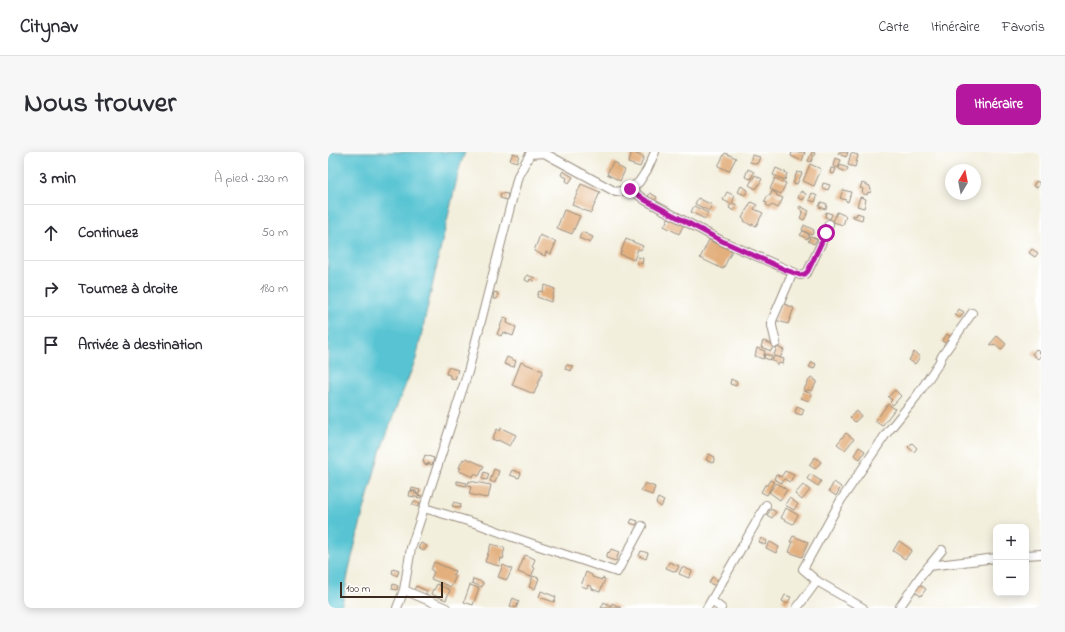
<!DOCTYPE html>
<html lang="fr">
<meta charset="utf-8">
<style>
:root{--surface:#fff;--page:#f7f7f7;--text:#2b2b33;--muted:#7c7c81;--line:#e1e1e2;--accent:#b5179e}
body{margin:0;font-family:"Indie Flower",sans-serif;background:var(--page);color:var(--text)}
.controls{position:absolute;right:12px;bottom:12px;display:grid;overflow:hidden;border-radius:8px;box-shadow:0 2px 10px #0003}
.controls button{width:36px;height:36px;display:grid;place-items:center;padding:0;border:0;border-bottom:1px solid var(--line);background:var(--surface);color:var(--text);font:20px sans-serif}
.compass{position:absolute;left:617px;top:12px;width:36px;height:36px;border-radius:50%;background:var(--surface);box-shadow:0 2px 10px #0003;rotate:10deg}
.scale{position:absolute;left:12px;bottom:10px;width:103px;box-sizing:border-box;padding-left:4px;border:2px solid #3b2a1e;border-top:0;font-size:11px;line-height:14px;white-space:nowrap;color:#3b2a1e;-webkit-text-stroke:3px #fff;paint-order:stroke}
.stop{position:absolute;width:12px;height:12px;margin:-9px;border:3px solid #b5179e;border-radius:50%;background:#fff}
.stop.end{background:#b5179e;border-color:#fff;box-shadow:0 1px 4px #0008}
.list{margin:0;padding:0;list-style:none}
h2{display:flex;justify-content:space-between;align-items:center;height:52px;margin:0;padding:0 16px;font-size:17px}
h2 small{font-size:13px;font-weight:400;color:var(--muted)}
.list li{display:grid;grid-template-columns:26px 1fr auto;gap:12px;align-items:center;box-sizing:border-box;height:56px;padding:0 16px;border-top:1px solid var(--line)}
.list b{display:block;font-size:15px;white-space:nowrap}
.list em{font-size:13px;font-style:normal;color:var(--muted)}
.icon{flex:none;width:22px;height:22px;fill:none;stroke:currentColor;stroke-width:2;stroke-linecap:round;stroke-linejoin:round}
.map{position:relative;flex:none;width:713px;height:456px;overflow:hidden;border-radius:8px}
header{display:flex;align-items:center;gap:24px;box-sizing:border-box;height:56px;padding:0 20px;background:var(--surface);border-bottom:1px solid var(--line)}
header strong{font-size:19px}
nav{display:flex;gap:22px;margin-inline-start:auto;font-size:14px}
.intro{display:flex;align-items:center;justify-content:space-between;box-sizing:border-box;height:96px;padding:0 24px}
h1{margin:0;font-size:28px}
.button{padding:10px 18px;border-radius:8px;background:var(--accent);color:#fff;font-size:14px;font-weight:700}
main{display:flex;gap:24px;padding:0 24px}
aside{flex:1;background:var(--surface);border-radius:8px;box-shadow:0 2px 10px #0003}
.map>svg:first-child{display:block}
.water{fill:#59c4d3;stroke:#4a7778}
.building{fill:#e3af7d}
.lines{fill:none;stroke-linecap:round;stroke-linejoin:round}
.street-casing{stroke:#978c7e;stroke-width:10}
.street{stroke:#fff;stroke-width:8}
.route{stroke:#b5179e;stroke-width:5}
</style>
<header>
<strong>Citynav</strong>
<nav><a>Carte</a><a>Itinéraire</a><a>Favoris</a></nav>
</header>
<div class="intro"><h1>Nous trouver</h1><a class="button">Itinéraire</a></div>
<main>
<aside>
<h2>3 min<small>À pied · 230 m</small></h2>
<ul class="list">
<li><svg class="icon" aria-label="ahead" viewBox="0 0 24 24"><path d="M12 20V5M6 11l6-6 6 6"/></svg><div><b>Continuez</b></div><em>50 m</em></li>
<li><svg class="icon" aria-label="right" viewBox="0 0 24 24"><path d="M7 20v-9h11M14 6l5 5-5 5"/></svg><div><b>Tournez à droite</b></div><em>180 m</em></li>
<li><svg class="icon" aria-label="arrive" viewBox="0 0 24 24"><path d="M6 21V4h12l-3 4 3 4H6"/></svg><div><b>Arrivée à destination</b></div></li>
</ul>
</aside>
<div class="map">
<svg width="713" height="456" viewBox="0 0 713 456">
<rect width="100%" height="100%" fill="#fff"/>
<filter id="ink" filterUnits="userSpaceOnUse"><feTurbulence type="fractalNoise" baseFrequency=".025" numOctaves="2"/><feDisplacementMap in="SourceGraphic" scale="8" xChannelSelector="R" yChannelSelector="G"/><feConvolveMatrix kernelMatrix="1 2 1 2 8 2 1 2 1" color-interpolation-filters="sRGB"/></filter>
<filter id="wash" filterUnits="userSpaceOnUse"><feTurbulence type="fractalNoise" baseFrequency=".012" numOctaves="4" result="noise"/><feDisplacementMap in="SourceGraphic" scale="16" xChannelSelector="R" yChannelSelector="G"/><feGaussianBlur stdDeviation="0.9" result="paint"/><feColorMatrix in="noise" values="0 0 0 0 0 0 0 0 0 0 0 0 0 0 0 0 0 1.4 0 .05"/><feComposite in="paint" operator="in"/></filter>
<g filter="url(#wash)">
<rect width="100%" height="100%" fill="#f3efdd"/>
<polygon class="water" points="0,0 137,0 132,14 114,90 88,207 69,254 52,300 34,365 22,413 15,448 12,456 0,456"/>
<g id="blocks">
<g class="building">
<polygon points="304,0 316,5 312,15 300,11"/>
<polygon points="464,0 477,0 474,9 463,4"/>
<polygon points="484,0 487,1 483,10 480,9"/>
<polygon points="511,0 520,0 518,5 510,2"/>
<polygon points="185,1 191,3 189,10 182,8"/>
<polygon points="397,1 408,6 401,19 390,14"/>
<polygon points="523,1 530,3 527,15 520,13"/>
<polygon points="424,3 432,5 429,12 422,10"/>
<polygon points="507,6 513,8 510,16 505,14"/>
<polygon points="285,10 290,12 289,14 297,18 292,29 279,22"/>
<polygon points="482,12 493,17 486,34 475,29"/>
<polygon points="512,13 520,16 518,20 511,17"/>
<polygon points="448,16 459,21 457,28 445,23"/>
<polygon points="503,16 508,17 506,22 502,21"/>
<polygon points="420,17 426,20 423,27 417,25"/>
<polygon points="235,19 245,25 241,31 238,29 239,26 233,23"/>
<polygon points="469,20 474,21 469,32 465,31"/>
<polygon points="427,23 434,27 428,37 421,33"/>
<polygon points="447,26 458,31 453,42 442,37"/>
<polygon points="708,29 712,31 709,36 705,34"/>
<polygon points="495,31 502,33 500,38 494,36"/>
<polygon points="534,31 542,34 542,36 543,37 542,41 540,40 539,43 534,41 535,37 532,36"/>
<polygon points="253,32 272,40 263,61 244,53"/>
<polygon points="413,34 420,38 417,43 410,40"/>
<polygon points="515,38 523,40 520,50 518,49 518,48 512,46"/>
<polygon points="444,39 449,42 448,43 455,46 450,56 444,53 442,55 438,53 439,51 436,50 440,43 442,44"/>
<polygon points="473,39 478,42 475,48 470,46"/>
<polygon points="399,40 407,44 404,51 409,53 406,59 401,56 403,52 395,48"/>
<polygon points="173,41 180,42 179,48 172,46"/>
<polygon points="322,41 329,45 327,49 320,45"/>
<polygon points="484,41 489,44 487,50 481,48"/>
<polygon points="532,45 538,47 536,56 529,54"/>
<polygon points="370,46 384,53 381,59 367,52"/>
<polygon points="423,50 429,53 426,57 435,61 428,74 424,72 424,74 416,69 417,68 414,66"/>
<polygon points="493,50 499,52 498,57 491,55"/>
<polygon points="366,54 380,61 377,67 363,60"/>
<polygon points="472,54 481,59 476,68 472,66 475,59 471,56"/>
<polygon points="236,58 252,64 244,82 229,76"/>
<polygon points="498,60 504,62 502,67 497,65"/>
<polygon points="509,60 518,64 515,73 505,70"/>
<polygon points="529,61 535,63 534,68 525,65 525,63 528,64"/>
<polygon points="341,65 356,72 351,82 336,74"/>
<polygon points="476,73 486,78 484,83 474,78"/>
<polygon points="475,79 481,83 479,87 472,83"/>
<polygon points="254,80 265,85 262,91 251,86"/>
<polygon points="212,83 228,90 223,102 218,100 217,104 206,99"/>
<polygon points="482,84 489,87 486,92 480,89 482,87 481,86"/>
<polygon points="298,87 315,94 313,98 310,97 306,108 292,102"/>
<polygon points="381,88 404,99 395,117 372,106"/>
<polygon points="704,97 710,101 707,105 701,101"/>
<polygon points="310,105 315,106 314,112 309,111"/>
<polygon points="199,123 207,126 206,129 202,127 201,130 197,128"/>
<polygon points="217,133 227,137 223,150 209,145 211,139 214,140"/>
<polygon points="166,140 170,141 169,147 165,147"/>
<polygon points="454,151 466,156 460,172 447,168"/>
<polygon points="631,157 636,160 632,166 627,163"/>
<polygon points="176,165 180,167 179,171 188,175 185,184 175,180 173,184 169,182"/>
<polygon points="619,182 625,186 620,193 614,189"/>
<polygon points="669,184 678,192 673,198 666,192 665,194 662,192"/>
<polygon points="435,189 446,193 443,199 433,195"/>
<polygon points="449,195 456,198 452,206 446,203"/>
<polygon points="429,196 437,199 435,207 427,204"/>
<polygon points="708,197 713,202 713,203 710,207 704,202"/>
<polygon points="586,200 592,205 587,212 581,208"/>
<polygon points="437,202 444,204 442,208 436,206"/>
<polygon points="446,204 456,207 455,212 451,211 450,213 448,212 448,210 444,209"/>
<polygon points="179,205 188,209 186,215 176,212"/>
<polygon points="193,210 215,219 206,242 184,233"/>
<polygon points="484,210 488,212 486,217 481,215"/>
<polygon points="238,213 245,214 243,219 237,217"/>
<polygon points="120,215 130,218 127,227 122,226 122,223 118,222"/>
<polygon points="483,225 487,227 486,228 489,229 484,239 480,238 479,239 476,237"/>
<polygon points="403,227 409,230 408,234 402,232"/>
<polygon points="567,238 573,244 565,253 562,250 564,248 560,245"/>
<polygon points="476,239 484,242 481,249 473,246"/>
<polygon points="560,252 567,257 554,274 547,269"/>
<polygon points="469,254 476,257 474,263 467,261"/>
<polygon points="529,259 533,264 527,270 522,265"/>
<polygon points="173,276 188,283 182,294 170,288 169,289 164,287 169,277 172,279"/>
<polygon points="518,281 526,287 517,298 509,292"/>
<polygon points="584,291 589,296 586,300 580,295"/>
<polygon points="531,295 537,299 532,307 526,303"/>
<polygon points="381,302 387,305 385,311 378,308"/>
<polygon points="97,303 106,306 104,313 100,311 100,313 96,312 96,310 95,309"/>
<polygon points="487,305 493,310 487,317 481,313"/>
<polygon points="138,306 156,314 151,324 146,322 145,325 131,319 133,316 131,316 135,307 137,308"/>
<polygon points="166,317 171,319 167,331 162,329"/>
<polygon points="184,318 193,321 191,326 182,323"/>
<polygon points="457,319 466,323 462,330 456,327 454,331 446,327 448,322 453,325"/>
<polygon points="156,320 161,322 159,328 154,327"/>
<polygon points="482,322 493,329 490,334 479,327"/>
<polygon points="442,328 446,330 439,343 433,340 437,333 439,333"/>
<polygon points="129,329 139,331 138,334 129,332"/>
<polygon points="141,329 163,333 160,346 158,345 158,346 141,342 143,335 140,334"/>
<polygon points="506,330 513,335 508,344 501,339"/>
<polygon points="317,331 327,335 324,343 313,339"/>
<polygon points="449,331 459,338 452,348 441,340"/>
<polygon points="475,333 482,338 474,348 467,342"/>
<polygon points="84,336 92,338 91,342 89,342 88,339 83,339"/>
<polygon points="82,339 87,340 86,341 89,342 89,343 94,344 93,346 81,344"/>
<polygon points="330,346 336,349 333,355 328,351"/>
<polygon points="461,346 470,352 466,358 457,353"/>
<polygon points="86,349 92,351 91,355 84,353"/>
<polygon points="126,350 133,352 132,356 124,354"/>
<polygon points="458,356 470,363 465,372 453,366"/>
<polygon points="443,357 448,360 444,366 439,363"/>
<polygon points="304,367 310,369 308,373 302,371"/>
<polygon points="465,384 480,390 474,405 461,400 465,390 462,390"/>
<polygon points="433,386 439,389 437,393 431,390"/>
<polygon points="571,389 584,398 577,407 565,399"/>
<polygon points="442,390 451,395 448,401 438,396"/>
<polygon points="93,391 99,394 96,399 90,396"/>
<polygon points="163,392 177,396 175,403 176,404 175,407 173,406 171,414 157,410"/>
<polygon points="283,397 291,400 288,409 278,406 280,400 281,401"/>
<polygon points="313,399 320,401 318,407 311,404"/>
<polygon points="197,403 207,407 204,415 207,416 203,425 190,420"/>
<polygon points="106,410 127,419 125,423 128,424 123,435 103,427 106,420 103,418"/>
<polygon points="341,410 351,414 348,420 338,416"/>
<polygon points="175,413 184,417 179,428 170,425"/>
<polygon points="354,415 364,419 361,426 351,422"/>
<polygon points="65,417 71,419 69,424 64,421"/>
<polygon points="258,420 264,423 264,425 274,428 274,426 277,427 272,440 264,437 264,435 260,433 259,436 253,434"/>
<polygon points="205,424 211,426 207,437 201,435"/>
<polygon points="384,425 390,428 388,434 381,431"/>
<polygon points="145,427 155,430 154,435 144,431"/>
<polygon points="65,432 70,434 69,438 64,437"/>
<polygon points="109,432 122,438 118,448 103,442 105,437 106,438"/>
<polygon points="591,432 598,437 593,444 587,440"/>
<polygon points="142,433 151,436 145,453 136,450"/>
<polygon points="88,434 99,439 97,443 86,438"/>
<polygon points="213,439 228,445 226,450 211,445"/>
<polygon points="457,443 463,445 459,452 454,449"/>
<polygon points="185,446 191,449 188,456 182,454"/>
<polygon points="276,450 283,454 284,451 293,456 273,456"/>
</g>
</g>
</g>
<g filter="url(#ink)">
<use href="#blocks" fill-opacity="0" stroke="#978c7e" stroke-width="1"/>
<g class="lines">
<defs>
<g id="street">
<polyline points="302,37 317,48 394,89 458,117 472,123 477,122 480,119 493,92 501,72"/>
<polyline points="448,191 444,174 444,169 465,120"/>
<polyline points="96,356 153,373 190,387 289,420 314,374"/>
<polyline points="698,403 713,402"/>
<polyline points="601,414 668,406"/>
<polyline points="489,429 475,417 513,348 558,282 588,245 611,211 614,204 644,161"/>
<polyline points="76,438 118,456"/>
<polyline points="384,449 393,456"/>
<polyline points="69,456 76,438 83,396 140,220 190,24 202,2 216,1 288,40 302,37 311,30 319,18 327,0"/>
<polyline points="379,456 438,353"/>
<polyline points="469,456 489,429 535,456"/>
<polyline points="571,456 592,425 614,398"/>
</g>
</defs>
<use href="#street" class="street-casing"/>
<use href="#street" class="street"/>
</g>
</g>
<g class="lines" filter="url(#ink)">
<polyline class="route" points="302,37 317,48 394,89 458,118 472,123 477,122 480,119 498,81"/>
</g>
</svg>
<div class="controls">
<button>+</button>
<button>−</button>
</div>
<svg class="compass" viewBox="-18 -18 36 36"><path d="M0-13l5 13h-10z" fill="#e53935"/><path d="M0 13l5-13h-10z" fill="#7c7c81"/></svg>
<div class="scale">100 m</div>
<div class="stop" style="left:498px;top:81px"></div>
<div class="stop end" style="left:302px;top:37px"></div>
</div>
</main>
